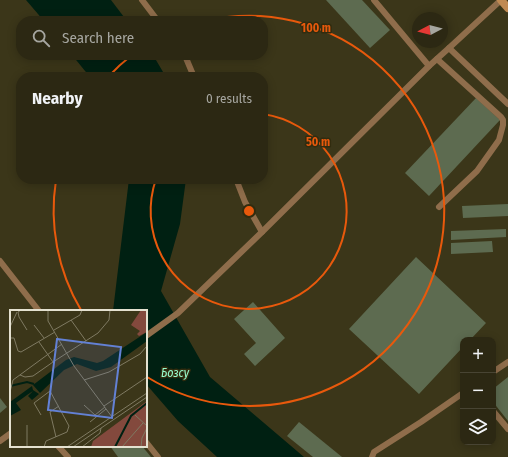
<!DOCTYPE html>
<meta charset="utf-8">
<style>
:root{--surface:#2c2813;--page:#383421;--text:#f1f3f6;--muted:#a6a6a0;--line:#484433}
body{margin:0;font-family:"Fira Sans Condensed",sans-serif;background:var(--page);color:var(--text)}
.controls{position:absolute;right:12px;bottom:12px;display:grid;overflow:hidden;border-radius:8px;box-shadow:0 2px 10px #0003}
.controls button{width:36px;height:36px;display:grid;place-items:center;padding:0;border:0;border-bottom:1px solid var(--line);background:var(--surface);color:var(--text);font:20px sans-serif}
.compass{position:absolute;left:412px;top:12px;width:36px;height:36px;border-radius:50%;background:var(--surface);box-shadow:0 2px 10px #0003;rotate:263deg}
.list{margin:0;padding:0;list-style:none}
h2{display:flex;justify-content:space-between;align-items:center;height:52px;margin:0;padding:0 16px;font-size:17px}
h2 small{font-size:13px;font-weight:400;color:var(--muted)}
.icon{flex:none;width:22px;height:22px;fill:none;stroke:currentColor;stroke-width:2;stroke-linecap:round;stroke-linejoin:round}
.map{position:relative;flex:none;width:508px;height:457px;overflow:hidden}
.search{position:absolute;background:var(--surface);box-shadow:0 2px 10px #0003;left:16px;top:16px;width:252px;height:44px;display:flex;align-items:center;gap:10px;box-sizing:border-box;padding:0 14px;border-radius:16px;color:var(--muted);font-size:15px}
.panel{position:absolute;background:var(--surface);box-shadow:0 2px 10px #0003;left:16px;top:72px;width:252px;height:112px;border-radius:16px}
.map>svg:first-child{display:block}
.water{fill:#002012}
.building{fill:#5d6b50}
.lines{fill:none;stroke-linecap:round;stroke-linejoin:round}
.lane{stroke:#8f6d4b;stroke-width:6}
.secondary{stroke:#c08a53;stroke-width:8}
.ring{fill:none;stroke:#e8590c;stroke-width:2}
.labels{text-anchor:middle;stroke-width:3;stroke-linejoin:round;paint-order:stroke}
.water-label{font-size:12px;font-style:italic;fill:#98fcce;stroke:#312c0f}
.inset-river{fill:none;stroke:#002012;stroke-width:2}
.inset-road{fill:none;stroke:#7f7a62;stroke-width:1}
.view{fill:#6381d5;fill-opacity:0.15;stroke:#6381d5;stroke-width:2}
.inset-edge{fill:none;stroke:#e4e1d0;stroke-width:2}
.centre{fill:#e8590c;stroke:#312c0f;stroke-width:2}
.ring-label{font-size:12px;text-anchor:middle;font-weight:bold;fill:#e8590c;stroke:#312c0f;stroke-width:3;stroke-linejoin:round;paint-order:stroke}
</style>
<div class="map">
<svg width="508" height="457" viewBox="0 0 508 457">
<rect width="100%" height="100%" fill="#3b3619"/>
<g class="water">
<polygon points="26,0 111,0 127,21 44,21"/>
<polygon points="72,55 153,55 166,77 90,77"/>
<polygon points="129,179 186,179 180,224 161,291 210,377 304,457 217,457 178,421 146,384 146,311 113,311 116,286"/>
</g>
<g class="building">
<polygon points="326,0 362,0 390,30 370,48"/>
<polygon points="476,98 500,120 429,196 405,173"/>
<polygon points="508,204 508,216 463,218 462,206"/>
<polygon points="506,229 506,237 451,240 451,231"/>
<polygon points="492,241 493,252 451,254 451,243"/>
<polygon points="416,257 486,323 470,340 463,340 463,347 419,394 349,329"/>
<polygon points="253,302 285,338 255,366 244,354 256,343 234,319"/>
<polygon points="508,377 508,421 493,402 493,389"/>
<polygon points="0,398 7,407 0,413"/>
<polygon points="299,422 342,457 313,457 287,436"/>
<polygon points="110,446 142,446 151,457 118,457"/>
</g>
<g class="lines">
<g class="lane">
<polyline points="142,0 158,21"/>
<polyline points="374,0 429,66"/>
<polyline points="449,48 508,104"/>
<polyline points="183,55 186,58 194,77"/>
<polyline points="437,59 501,117 503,120 503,125 499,140 477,171 439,207"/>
<polyline points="236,179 245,202 262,232"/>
<polyline points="0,261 39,311"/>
<polyline points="146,336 178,313 262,232 429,66 449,48 501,0"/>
<polyline points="493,372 508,362"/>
<polyline points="493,411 508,429"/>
<polyline points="0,441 11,433"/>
<polyline points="146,442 158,457"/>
<polyline points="58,446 68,457"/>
<polyline points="372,457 374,452 421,422 463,393"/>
</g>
<polyline class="secondary" points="501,0 508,8"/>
</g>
<g class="ring">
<path d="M263 114A98 98 0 1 1 156 179"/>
<path d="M81 310A195 195 0 0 1 56 180M108 77A195 195 0 0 1 132 55M205 21A195 195 0 1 1 147 377"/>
</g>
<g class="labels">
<g class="water-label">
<text x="175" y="377">Бозсу</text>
</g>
</g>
<g transform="translate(10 310)">
<rect width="137" height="137" fill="#3b3619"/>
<path d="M131 0H137V22L129 26 127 24 130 21 121 15ZM137 91V137H81L83 131Z" fill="#83493d"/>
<path d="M137 22V31L101 57 86 61 67 54 54 60 30 83 23 75 56 50 64 47 87 53 93 51ZM22 76 23 80 29 84 22 90 18 86 23 81 17 85 6 93 11 100 0 106V92Z" fill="#002012"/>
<path class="inset-river" d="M0 76 17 72 24 74M105 137 121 106 137 93"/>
<path class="inset-road" d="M11 0 8 2 9 7 17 20M38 0V11L64 56 102 107M61 10 76 31M24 15 34 28M0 17 7 2M44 20 70 5 72 0M0 28H4L8 41 11 42 45 22M29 32 43 52 88 23 99 10 100 0M10 65 15 67 23 66 43 52M74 70 99 62 130 44 137 36M0 82 3 70 52 34M74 95 85 105 95 97M94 96 137 67M31 105 24 93 40 81 59 116 57 122 36 131 34 137M125 105 137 116M80 112 96 99M46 127 40 102 49 96M17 137V115M57 137 137 83M63 137 137 87M72 137 90 123 91 118M112 137 133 113M131 137 132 128 137 118"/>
<path class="view" d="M47 29 111 37 102 108 38 100Z"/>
<rect width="137" height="137" class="inset-edge"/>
</g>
<circle cx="249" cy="211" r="6" class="centre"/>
<g class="ring-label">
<text x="316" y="32">100 m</text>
<text x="318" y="146">50 m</text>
</g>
</svg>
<div class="controls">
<button>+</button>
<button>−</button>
<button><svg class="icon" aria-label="layers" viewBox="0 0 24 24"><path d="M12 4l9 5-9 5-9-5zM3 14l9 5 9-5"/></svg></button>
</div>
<svg class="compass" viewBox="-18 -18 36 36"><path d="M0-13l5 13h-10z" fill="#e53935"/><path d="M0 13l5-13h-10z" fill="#a6a6a0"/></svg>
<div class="search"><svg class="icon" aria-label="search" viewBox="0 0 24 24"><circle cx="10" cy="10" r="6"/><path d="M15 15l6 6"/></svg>Search here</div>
<section class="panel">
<h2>Nearby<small>0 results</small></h2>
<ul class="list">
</ul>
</section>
</div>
